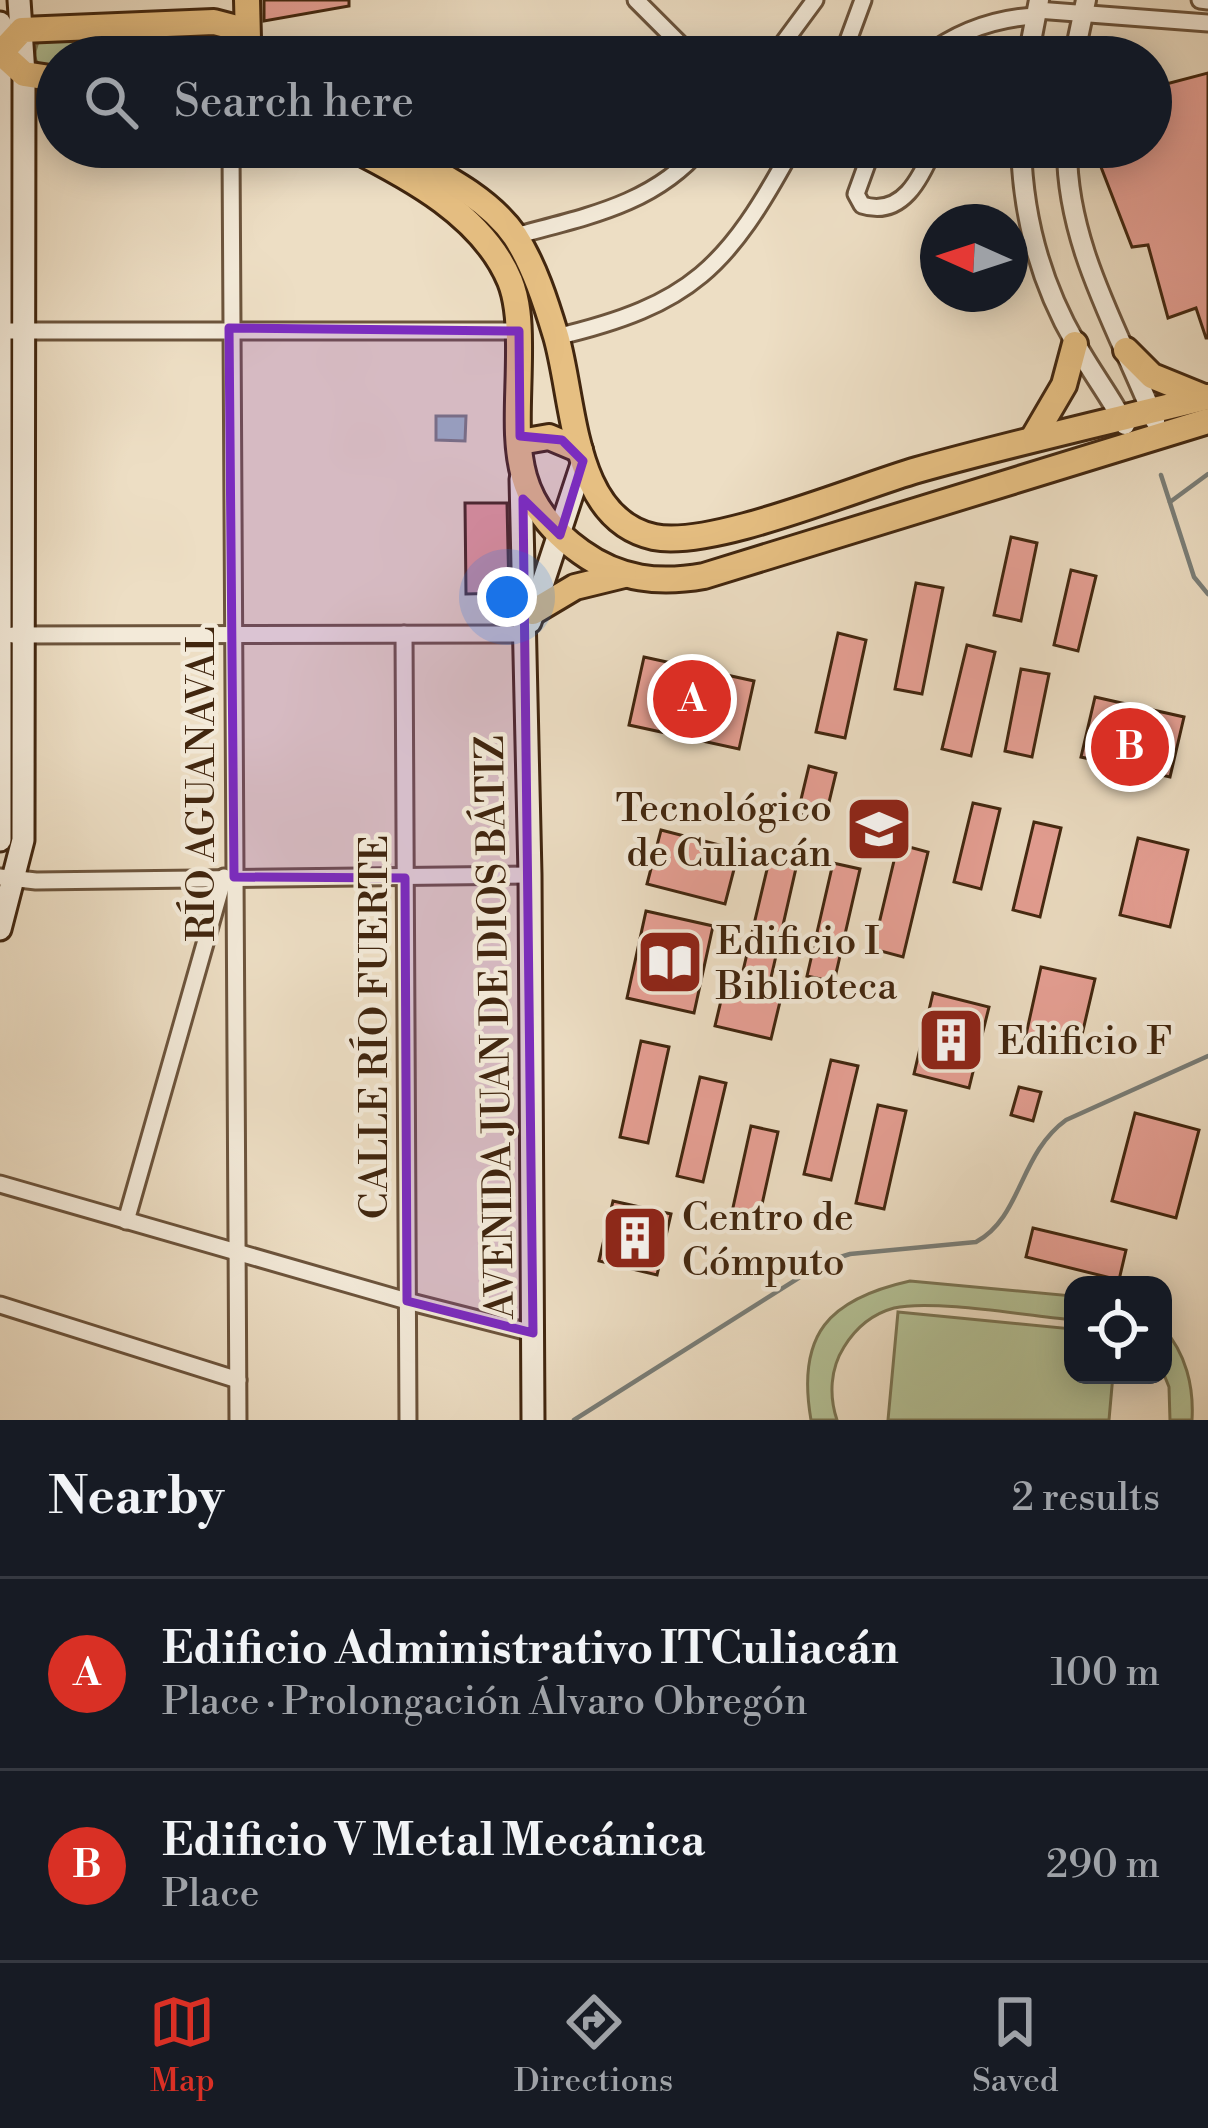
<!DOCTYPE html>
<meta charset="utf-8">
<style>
:root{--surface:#171b24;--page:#20242c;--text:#f1f3f6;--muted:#9ea1a6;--line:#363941;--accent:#d93025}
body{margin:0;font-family:"Libre Bodoni",serif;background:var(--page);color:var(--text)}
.controls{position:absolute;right:36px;bottom:36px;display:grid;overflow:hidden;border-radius:24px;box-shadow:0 6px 30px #0003}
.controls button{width:108px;height:108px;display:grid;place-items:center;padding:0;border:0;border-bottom:3px solid var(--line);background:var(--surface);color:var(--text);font:60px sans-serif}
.compass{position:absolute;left:920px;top:204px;width:108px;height:108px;border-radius:50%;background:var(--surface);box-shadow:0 6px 30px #0003;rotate:273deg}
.you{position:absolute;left:507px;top:597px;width:42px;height:42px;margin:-30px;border:9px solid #fff;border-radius:50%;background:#1a73e8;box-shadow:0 0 0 18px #1a73e833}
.badge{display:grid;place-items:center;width:78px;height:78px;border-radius:50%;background:var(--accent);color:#fff;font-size:39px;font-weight:700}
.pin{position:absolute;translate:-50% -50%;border:6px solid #fff;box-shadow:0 3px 12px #0006}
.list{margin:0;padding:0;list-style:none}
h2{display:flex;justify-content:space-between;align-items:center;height:156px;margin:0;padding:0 48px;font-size:51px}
h2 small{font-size:39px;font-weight:400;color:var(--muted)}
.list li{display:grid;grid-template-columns:78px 1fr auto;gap:36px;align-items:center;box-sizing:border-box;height:192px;padding:0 48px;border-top:3px solid var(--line)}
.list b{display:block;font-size:45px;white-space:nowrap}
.list p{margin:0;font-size:39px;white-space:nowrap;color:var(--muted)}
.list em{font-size:39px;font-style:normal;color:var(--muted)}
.icon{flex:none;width:66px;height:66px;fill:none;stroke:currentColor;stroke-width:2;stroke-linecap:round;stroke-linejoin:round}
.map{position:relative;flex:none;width:1208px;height:1420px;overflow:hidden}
.search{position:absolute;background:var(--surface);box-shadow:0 6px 30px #0003;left:36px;right:36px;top:36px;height:132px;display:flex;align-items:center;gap:30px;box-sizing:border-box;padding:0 42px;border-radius:66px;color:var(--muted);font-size:45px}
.sheet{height:540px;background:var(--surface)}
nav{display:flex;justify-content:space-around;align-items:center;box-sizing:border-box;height:168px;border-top:3px solid var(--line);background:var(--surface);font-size:33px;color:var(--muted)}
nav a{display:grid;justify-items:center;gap:6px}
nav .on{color:var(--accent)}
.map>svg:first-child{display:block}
.green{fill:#b4c297;stroke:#7a7453;stroke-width:3}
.water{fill:#9eb9bf;stroke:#797e79;stroke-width:3}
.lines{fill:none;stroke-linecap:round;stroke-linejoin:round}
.stream{stroke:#797e79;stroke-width:4.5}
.building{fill:#e7a095;stroke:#41260f;stroke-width:3}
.minor-casing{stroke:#6c543c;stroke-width:21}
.tertiary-casing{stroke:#6c543c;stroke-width:24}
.secondary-casing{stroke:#41260f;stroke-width:27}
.primary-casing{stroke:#41260f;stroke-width:30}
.minor{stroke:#f3ead9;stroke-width:15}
.tertiary{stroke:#f3ead9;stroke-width:18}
.secondary{stroke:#f3ead9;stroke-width:21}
.primary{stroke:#e6bf82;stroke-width:24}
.marked{fill:#7b2cbf;fill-opacity:0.2;stroke:#7b2cbf;stroke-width:9;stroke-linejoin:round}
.labels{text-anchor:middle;stroke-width:9;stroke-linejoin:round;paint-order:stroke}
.street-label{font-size:39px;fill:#41260f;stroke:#f3ead9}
.poi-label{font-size:39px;fill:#41260f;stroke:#f3ead9;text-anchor:start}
</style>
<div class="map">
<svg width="1208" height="1420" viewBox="0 0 1208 1420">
<rect width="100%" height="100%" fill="#eddec4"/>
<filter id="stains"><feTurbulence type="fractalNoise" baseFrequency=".00167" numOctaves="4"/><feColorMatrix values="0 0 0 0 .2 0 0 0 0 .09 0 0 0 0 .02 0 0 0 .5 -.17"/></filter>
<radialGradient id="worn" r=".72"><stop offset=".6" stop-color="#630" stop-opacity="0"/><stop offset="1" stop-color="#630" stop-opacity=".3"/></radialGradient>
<g class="green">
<path d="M223 34 237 50 236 57H57V70C34 69 30 57 40 38Z"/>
<path d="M910 1281 1073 1296V1320C1030 1316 932 1299 894 1308 872 1314 855 1329 844 1347 830 1369 829 1396 837 1420H811C796 1334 829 1299 910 1281Z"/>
<polygon points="898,1312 1073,1329 1073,1375 1113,1375 1109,1420 888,1420"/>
<path d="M1163 1328C1186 1353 1194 1387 1192 1420H1170L1169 1387 1163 1372Z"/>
</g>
<polygon class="water" points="436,416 466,416 465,441 436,440"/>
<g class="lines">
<g class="stream">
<polyline points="1161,475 1194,577 1208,594"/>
<polyline points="1170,502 1208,474"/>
<path d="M574 1420 824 1262 850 1254 976 1242C1022 1217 1019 1154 1066 1120L1208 1056"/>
</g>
</g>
<g class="building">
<polygon points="264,0 349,0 349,6 264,21"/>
<polygon points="510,38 646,38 648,57 512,57"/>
<polygon points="1208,73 1208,338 1206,338 1196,308 1168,318 1148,245 1132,247 1101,167 1111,147 1151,147 1151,88"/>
<polygon points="465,503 507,503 509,593 466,594"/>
<polygon points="1011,537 1037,543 1021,621 994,615"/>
<polygon points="1071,570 1096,576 1078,651 1054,645"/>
<polygon points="916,583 943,588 922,694 895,689"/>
<polygon points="838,633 866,640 845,738 816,732"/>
<polygon points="967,645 995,652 971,756 942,749"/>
<polygon points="644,657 754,681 739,749 629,725"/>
<polygon points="1021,669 1049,674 1032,757 1005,751"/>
<polygon points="1095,697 1184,717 1170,777 1081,757"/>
<polygon points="809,766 836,773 825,819 798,812"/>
<polygon points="973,803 1000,809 981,889 954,882"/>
<polygon points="1034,822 1061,828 1040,917 1013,910"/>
<polygon points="661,830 739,850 725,904 647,884"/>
<polygon points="1138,838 1188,850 1170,927 1120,915"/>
<polygon points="898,844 928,852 903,957 873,949"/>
<polygon points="769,861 796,868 770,982 784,985 771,1039 715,1026 728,971 742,975"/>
<polygon points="833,863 860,869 834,982 807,976"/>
<polygon points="646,911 713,926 694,1013 627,998"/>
<polygon points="1041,967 1095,979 1077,1056 1024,1044"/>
<polygon points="933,993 989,1007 969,1088 914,1074"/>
<polygon points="641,1041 669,1047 648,1143 620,1137"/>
<polygon points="831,1060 858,1066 831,1180 804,1174"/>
<polygon points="700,1077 726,1083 703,1182 677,1176"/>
<polygon points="1019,1087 1041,1092 1033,1121 1011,1115"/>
<polygon points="878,1105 906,1111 884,1209 856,1203"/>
<polygon points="1135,1113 1199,1130 1176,1218 1112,1201"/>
<polygon points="751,1126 778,1132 759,1218 732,1212"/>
<polygon points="613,1201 671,1214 657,1275 599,1261"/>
<polygon points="1033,1228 1126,1250 1119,1280 1026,1257"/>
</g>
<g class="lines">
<defs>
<g id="minor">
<polyline points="636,0 693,57"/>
<polyline points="1200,0 1208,1"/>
<polyline points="1037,10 1208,23"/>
<polyline points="773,57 815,0"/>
<polyline points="842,57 863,0"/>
<path d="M924 57C957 32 995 18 1036 16"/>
<polyline points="231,147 238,1420"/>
<path d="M873 147 856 194 862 205C902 218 921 178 934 147"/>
<path d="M515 236C584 217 654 205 702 147"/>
<polyline points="0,331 519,331"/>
<path d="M556 337C692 305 728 267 793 147"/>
<polyline points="404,634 408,1420"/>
<polyline points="13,635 526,634"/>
<polyline points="0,877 36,881 530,875"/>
<polyline points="0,1184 407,1301 533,1333"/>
<polyline points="126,1221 224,877"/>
<polyline points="0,1305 238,1380"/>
</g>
<g id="tertiary">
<polyline points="1028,57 1039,0"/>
<polyline points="1074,57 1086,0"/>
<path d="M1021 147C1023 216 1041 284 1076 344 1091 372 1111 397 1125 425"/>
<path d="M1067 147C1066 246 1120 332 1155 421"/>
</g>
<g id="secondary">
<polyline points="0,23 0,840"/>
<polyline points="521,479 530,875 533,1420"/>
<polyline points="530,622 583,461"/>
<polyline points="0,929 23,840 24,74 19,0"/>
</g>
<g id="primary">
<polyline points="247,0 248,39"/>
<polyline points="0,52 24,74 57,79"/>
<polyline points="2,52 22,30 214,22 237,28 260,57"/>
<path d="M350 147C410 177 483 216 510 281 518 301 519 323 519 344 520 432 501 495 581 552 620 580 659 584 704 576L1208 421"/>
<path d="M390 147C432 171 486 194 515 236 534 265 546 303 556 336 575 401 571 519 654 537 711 549 855 488 917 470 1013 443 1111 421 1208 397"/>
<polyline points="1126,350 1152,376 1204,397"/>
<polyline points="1033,438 1064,385 1075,344"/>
<polyline points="520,442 549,437 580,450"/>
<polyline points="533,612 575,587 624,575"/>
</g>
</defs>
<use href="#minor" class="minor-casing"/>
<use href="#tertiary" class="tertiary-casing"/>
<use href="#secondary" class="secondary-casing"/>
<use href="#primary" class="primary-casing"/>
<use href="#minor" class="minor"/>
<use href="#tertiary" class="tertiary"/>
<use href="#secondary" class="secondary"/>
<use href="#primary" class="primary"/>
</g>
<path class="marked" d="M229 328 519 331 520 436 562 440 583 461 560 535 523 499 533 1333 407 1301 405 878 234 877Z"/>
<defs>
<symbol id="university-square" viewBox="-11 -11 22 22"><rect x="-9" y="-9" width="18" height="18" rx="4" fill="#8f2418" stroke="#f3ead9"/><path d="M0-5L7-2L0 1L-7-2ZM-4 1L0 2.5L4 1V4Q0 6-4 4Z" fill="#fff"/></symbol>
<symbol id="library-square" viewBox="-11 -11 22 22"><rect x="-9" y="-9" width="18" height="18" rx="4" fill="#8f2418" stroke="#f3ead9"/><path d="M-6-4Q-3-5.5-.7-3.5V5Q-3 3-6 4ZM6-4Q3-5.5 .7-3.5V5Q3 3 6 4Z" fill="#fff"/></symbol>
<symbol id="building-square" viewBox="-11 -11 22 22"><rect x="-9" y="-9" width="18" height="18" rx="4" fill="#8f2418" stroke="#f3ead9"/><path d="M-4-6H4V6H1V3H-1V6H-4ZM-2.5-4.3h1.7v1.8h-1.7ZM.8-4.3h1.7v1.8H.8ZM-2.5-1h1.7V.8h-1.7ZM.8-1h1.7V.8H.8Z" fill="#fff"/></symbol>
</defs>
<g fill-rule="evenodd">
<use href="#university-square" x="841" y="791" width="76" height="76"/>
<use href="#library-square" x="632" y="924" width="76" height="76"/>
<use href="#building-square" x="913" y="1002" width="76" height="76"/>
<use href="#building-square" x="597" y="1200" width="76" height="76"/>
</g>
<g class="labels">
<g class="street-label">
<text transform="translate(200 784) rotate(-90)" y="14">RÍO AGUANAVAL</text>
<text transform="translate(373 1027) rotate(-90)" y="14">CALLE RÍO FUERTE</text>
<text transform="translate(494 1027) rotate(-91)" y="14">AVENIDA JUAN DE DIOS BÁTIZ</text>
</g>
<g class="poi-label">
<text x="832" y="821" text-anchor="end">Tecnológico<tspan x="832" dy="45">de Culiacán</tspan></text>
<text x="716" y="954">Edificio I<tspan x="716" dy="45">Biblioteca</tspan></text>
<text x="998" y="1054">Edificio F</text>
<text x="682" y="1230">Centro de<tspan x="682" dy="45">Cómputo</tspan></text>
</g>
</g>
<rect width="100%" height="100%" filter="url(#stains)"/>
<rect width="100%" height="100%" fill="url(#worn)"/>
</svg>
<div class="controls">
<button><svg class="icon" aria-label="locate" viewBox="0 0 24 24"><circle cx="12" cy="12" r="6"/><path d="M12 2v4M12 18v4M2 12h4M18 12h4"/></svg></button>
</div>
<svg class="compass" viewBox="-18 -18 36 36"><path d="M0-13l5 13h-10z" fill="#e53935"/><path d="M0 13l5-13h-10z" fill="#9ea1a6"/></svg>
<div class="you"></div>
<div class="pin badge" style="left:692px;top:699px">A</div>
<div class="pin badge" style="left:1130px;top:747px">B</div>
<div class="search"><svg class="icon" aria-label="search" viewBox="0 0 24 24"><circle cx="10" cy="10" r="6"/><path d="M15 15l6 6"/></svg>Search here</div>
</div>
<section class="sheet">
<h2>Nearby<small>2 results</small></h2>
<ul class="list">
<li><span class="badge">A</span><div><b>Edificio Administrativo ITCuliacán</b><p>Place · Prolongación Álvaro Obregón</p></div><em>100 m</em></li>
<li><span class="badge">B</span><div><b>Edificio V Metal Mecánica</b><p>Place</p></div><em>290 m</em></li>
</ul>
</section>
<nav>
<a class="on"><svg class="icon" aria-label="map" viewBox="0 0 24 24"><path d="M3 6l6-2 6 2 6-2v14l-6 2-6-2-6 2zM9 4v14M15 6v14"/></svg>Map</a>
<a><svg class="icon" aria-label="directions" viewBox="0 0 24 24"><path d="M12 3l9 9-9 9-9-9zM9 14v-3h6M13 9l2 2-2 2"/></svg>Directions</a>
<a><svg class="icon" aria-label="saved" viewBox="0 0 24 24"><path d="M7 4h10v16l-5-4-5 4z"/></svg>Saved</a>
</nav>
